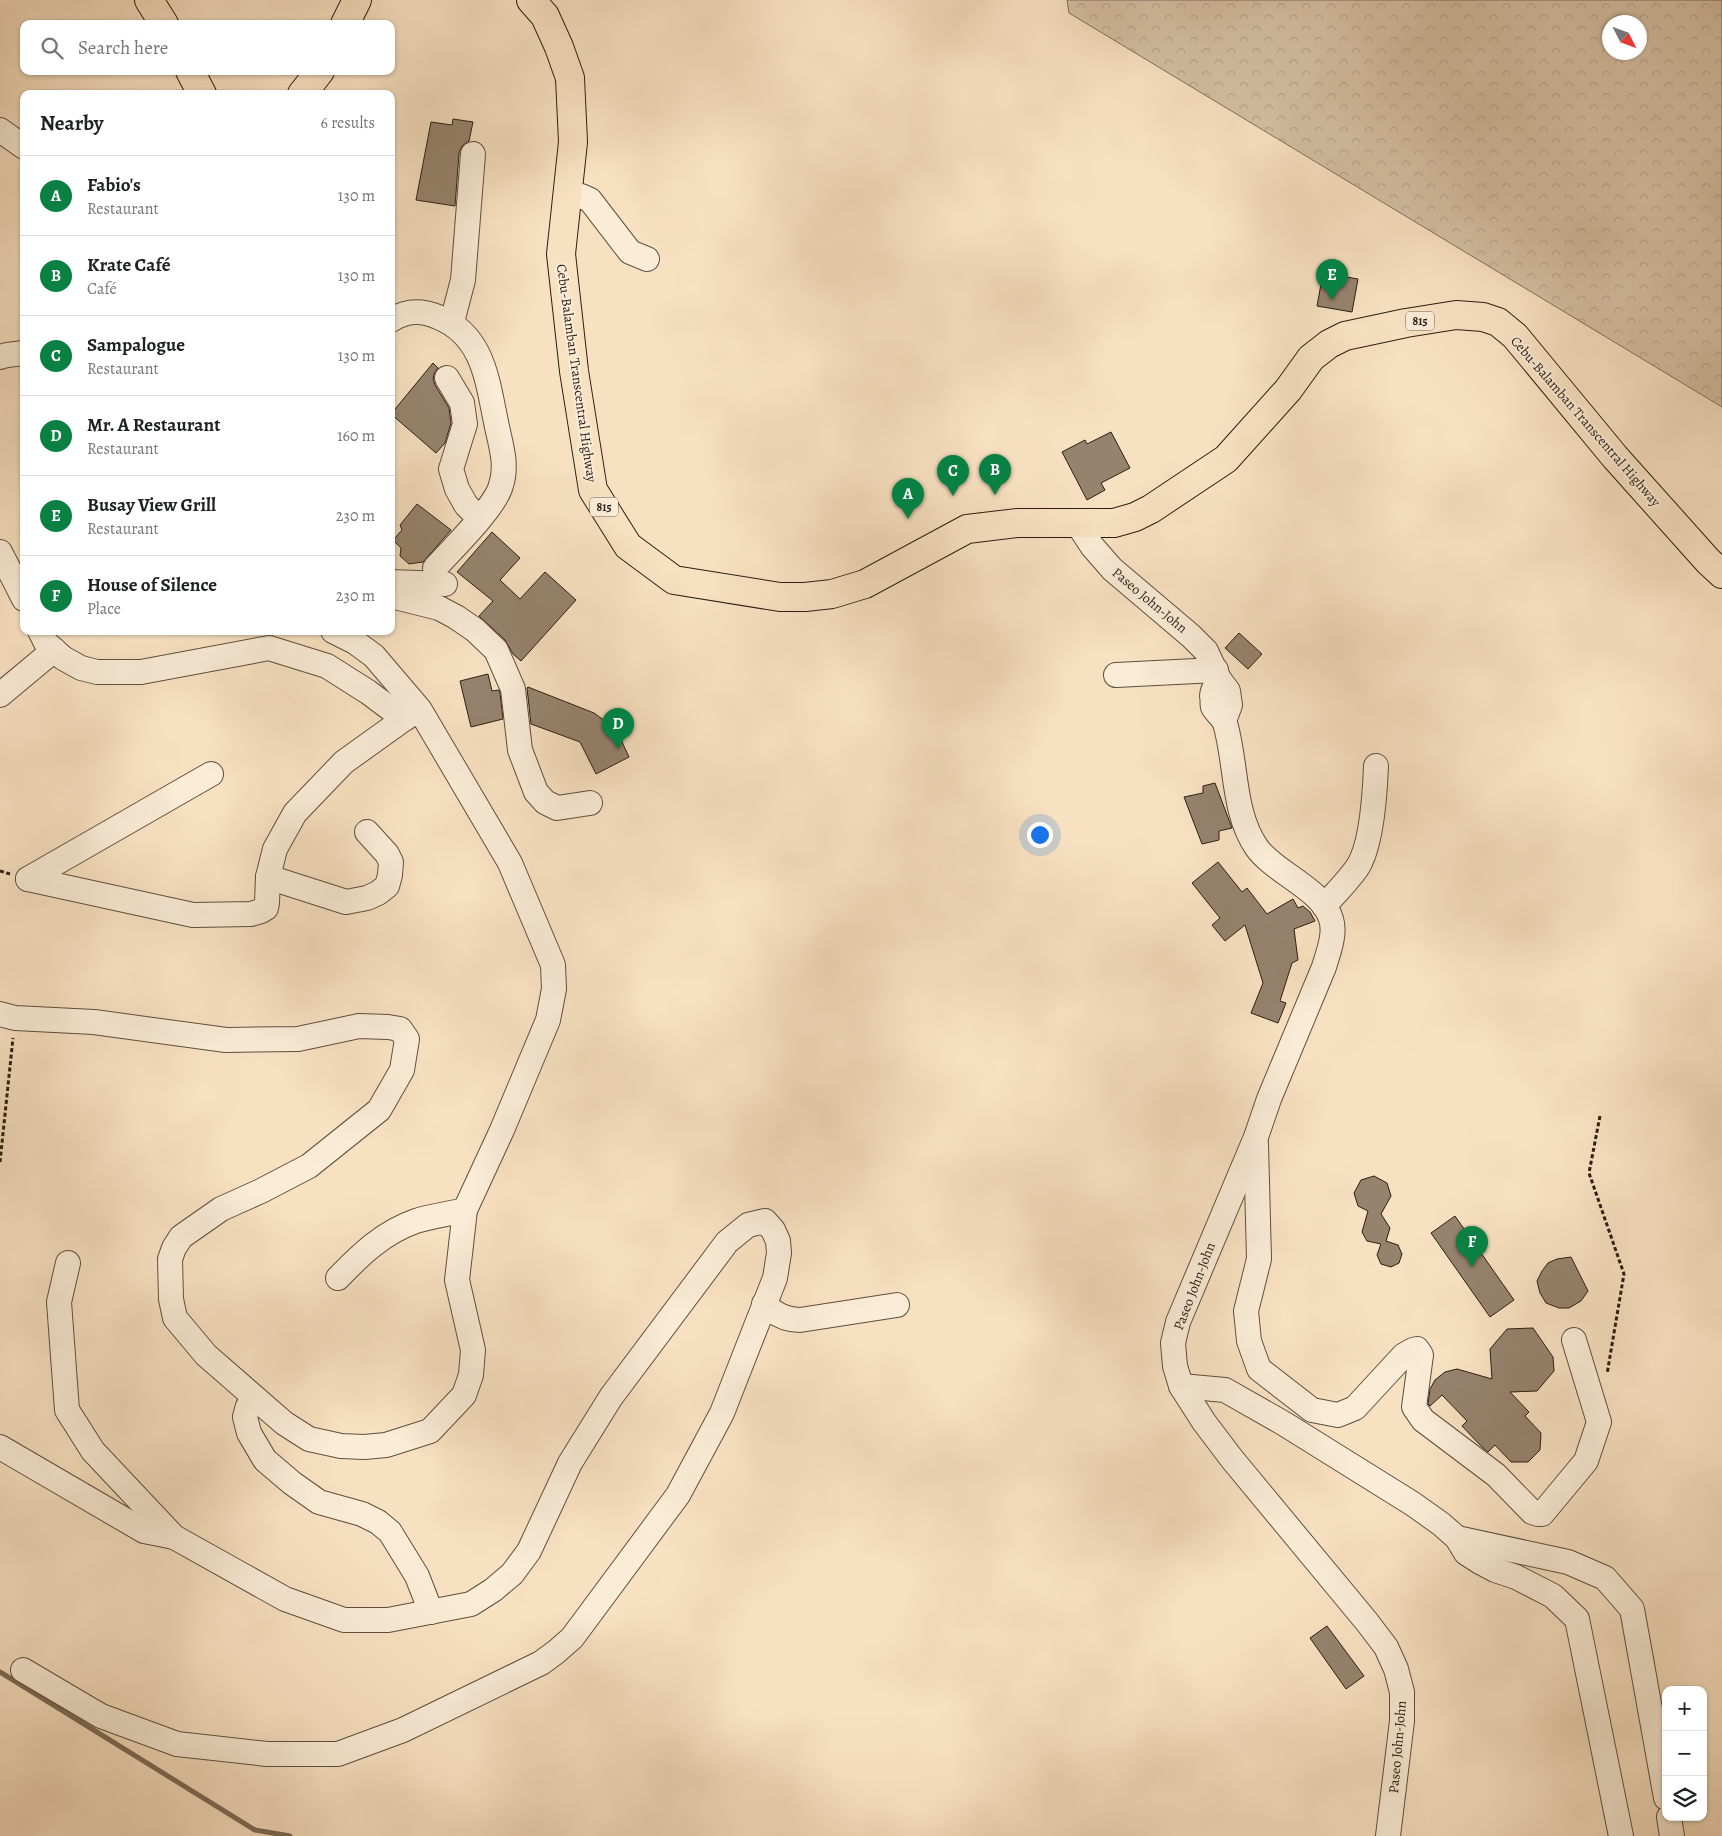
<!DOCTYPE html>
<meta charset="utf-8">
<style>
:root{--surface:#fff;--page:#f2f2f2;--text:#202124;--muted:#757577;--line:#e0e0e0;--accent:#0b8043}
body{margin:0;font-family:Alegreya,serif;background:var(--page);color:var(--text)}
.controls{position:absolute;right:15px;bottom:15px;display:grid;overflow:hidden;border-radius:10px;box-shadow:0 1px 4px #0004}
.controls button{width:45px;height:45px;display:grid;place-items:center;padding:0;border:0;border-bottom:1px solid var(--line);background:var(--surface);color:var(--text);font:25px sans-serif}
.compass{position:absolute;left:1602px;top:15px;width:45px;height:45px;border-radius:50%;background:var(--surface);box-shadow:0 1px 4px #0004;rotate:132deg}
.you{position:absolute;left:1039px;top:834px;width:18px;height:18px;margin:-12px;border:4px solid #fff;border-radius:50%;background:#1a73e8;box-shadow:0 0 0 8px #1a73e833}
.badge{display:grid;place-items:center;width:32px;height:32px;border-radius:50%;background:var(--accent);color:#fff;font-size:16px;font-weight:700}
.pin{position:absolute;translate:-50% -41px;filter:drop-shadow(0 1px 2px #0008)}
.pin::after{content:'';position:absolute;top:26px;width:18px;height:15px;background:inherit;clip-path:polygon(0 0,100% 0,50% 100%)}
.list{margin:0;padding:0;list-style:none}
h2{display:flex;justify-content:space-between;align-items:center;height:65px;margin:0;padding:0 20px;font-size:21px}
h2 small{font-size:16px;font-weight:400;color:var(--muted)}
.list li{display:grid;grid-template-columns:32px 1fr auto;gap:15px;align-items:center;box-sizing:border-box;height:80px;padding:0 20px;border-top:1px solid var(--line)}
.list b{display:block;font-size:19px;white-space:nowrap}
.list p{margin:0;font-size:16px;white-space:nowrap;color:var(--muted)}
.list em{font-size:16px;font-style:normal;color:var(--muted)}
.icon{flex:none;width:28px;height:28px;fill:none;stroke:currentColor;stroke-width:2;stroke-linecap:round;stroke-linejoin:round}
.map{position:relative;flex:none;width:1722px;height:1836px;overflow:hidden}
.search{position:absolute;background:var(--surface);box-shadow:0 1px 4px #0004;left:20px;top:20px;width:375px;height:55px;display:flex;align-items:center;gap:12px;box-sizing:border-box;padding:0 18px;border-radius:10px;color:var(--muted);font-size:19px}
.panel{position:absolute;background:var(--surface);box-shadow:0 1px 4px #0004;left:20px;top:90px;width:375px;height:545px;border-radius:10px}
.map>svg:first-child{display:block}
.forest{fill:url(#forest-crowns);stroke:#806f5c;fill-rule:evenodd}
.lines{fill:none;stroke-linecap:round;stroke-linejoin:round}
.stream{stroke:#7c6b58;stroke-width:5}
.building{fill:#96836e;stroke:#2b1e14}
.minor-casing{stroke:#5e4f3f;stroke-width:26}
.major-casing{stroke:#2b1e14;stroke-width:30}
.path{stroke:#2b1e14;stroke-width:3;stroke-dasharray:4 2.5;stroke-linecap:butt}
.minor{stroke:#faecd7;stroke-width:24}
.major{stroke:#f8e1c1;stroke-width:28}
.labels{text-anchor:middle;stroke-width:4;stroke-linejoin:round;paint-order:stroke}
.shield{fill:#faecd7;stroke:#695c4e;stroke-width:1}
.shield-label{font-size:12px;font-weight:bold;fill:#2b1e14}
.street-label{font-size:14px;fill:#2b1e14;stroke:#faecd7}
</style>
<div class="map">
<svg width="1722" height="1836" viewBox="0 0 1722 1836">
<defs>
<pattern id="forest-crowns" width="20" height="18" patternUnits="userSpaceOnUse" patternTransform="scale(1.25)"><rect width="20" height="18" fill="#d5c0a4"/><path d="M2 6a3 3 0 1 1 6 0M12 15a3 3 0 1 1 6 0" fill="none" stroke="#b7a58c"/></pattern>
</defs>
<rect width="100%" height="100%" fill="#f8e1c1"/>
<filter id="stains"><feTurbulence type="fractalNoise" baseFrequency=".004" numOctaves="4"/><feColorMatrix values="0 0 0 0 .2 0 0 0 0 .09 0 0 0 0 .02 0 0 0 .5 -.17"/></filter>
<radialGradient id="worn" r=".72"><stop offset=".6" stop-color="#630" stop-opacity="0"/><stop offset="1" stop-color="#630" stop-opacity=".3"/></radialGradient>
<path class="forest" d="M1067 0H1722V407L1069 13ZM1610 22H1640V52H1610Z"/>
<g class="lines">
<polyline class="stream" points="0,1672 255,1830 290,1836"/>
</g>
<g class="building">
<polygon points="453,119 473,122 469,141 462,146 459,153 455,206 416,200 431,122 452,125"/>
<polygon points="1323,273 1358,279 1352,312 1317,306"/>
<polygon points="433,363 438,368 435,372 433,378 435,385 449,408 451,423 445,443 436,453 391,414"/>
<polygon points="1111,432 1130,468 1101,483 1105,490 1087,500 1062,452 1085,440 1087,444"/>
<polygon points="417,504 451,530 423,562 409,564 400,556 401,548 393,540 402,530 400,525"/>
<polygon points="492,532 520,558 500,580 520,599 545,572 576,600 521,661 513,654 505,640 479,616 493,601 457,572"/>
<polygon points="1239,633 1262,654 1248,669 1225,648"/>
<polygon points="488,674 492,691 499,690 500,693 503,719 471,727 460,681"/>
<polygon points="528,687 594,713 616,729 629,757 596,774 580,742 531,724 527,688"/>
<polygon points="1215,783 1232,828 1219,831 1219,840 1202,844 1184,797 1203,793 1203,786"/>
<polygon points="1218,862 1242,892 1247,888 1267,914 1293,899 1298,908 1303,906 1310,912 1315,921 1294,929 1298,960 1292,963 1280,1001 1286,1003 1278,1023 1251,1013 1263,983 1245,925 1225,941 1212,925 1220,918 1192,883"/>
<polygon points="1374,1176 1387,1183 1391,1196 1381,1214 1390,1228 1386,1241 1398,1245 1402,1254 1399,1263 1391,1267 1381,1264 1377,1255 1381,1244 1367,1241 1362,1232 1368,1211 1358,1206 1354,1193 1361,1180"/>
<polygon points="1455,1216 1514,1300 1490,1317 1431,1233"/>
<polygon points="1571,1257 1588,1291 1581,1301 1569,1308 1559,1308 1546,1303 1540,1293 1537,1281 1542,1271 1548,1263 1557,1259"/>
<polygon points="1533,1328 1553,1357 1554,1371 1537,1391 1510,1392 1529,1412 1525,1416 1541,1433 1540,1450 1528,1462 1511,1462 1495,1445 1488,1452 1482,1447 1462,1426 1467,1421 1442,1395 1430,1406 1428,1404 1430,1389 1435,1380 1445,1372 1457,1369 1492,1379 1490,1349 1507,1329"/>
<polygon points="1327,1626 1364,1676 1346,1689 1310,1638"/>
</g>
<g class="lines">
<defs>
<g id="minor">
<polyline points="0,130 24,147"/>
<polyline points="566,196 581,196 590,200 630,252 647,259"/>
<path d="M391 320C407 310 422 310 438 317 483 335 487 379 496 422 500 443 508 464 501 485 496 507 451 550 435 568"/>
<polyline points="452,322 463,280 473,154"/>
<polyline points="0,357 7,355 24,353"/>
<polyline points="447,378 462,403 465,424 451,469 457,489 466,505 479,518"/>
<polyline points="1077,523 1092,546 1112,569 1191,636 1206,651 1219,679 1228,691 1230,705 1224,721"/>
<polyline points="0,552 24,599"/>
<polyline points="391,582 445,584"/>
<polyline points="391,596 439,608 456,617 475,630 496,650 513,689 520,750 536,792 545,802 557,808 590,803"/>
<polyline points="40,631 46,643 63,658 81,668 97,672 141,672 269,648 327,666 368,692 404,719 416,712"/>
<polyline points="1116,675 1216,670"/>
<path d="M1219 679C1216 684 1212 690 1212 696 1213 699 1212 705 1213 707 1216 713 1223 717 1225 723 1237 763 1232 812 1257 848 1275 873 1322 889 1331 919 1336 934 1328 953 1324 967L1269 1099 1256 1137 1178 1322 1173 1343 1175 1366 1181 1386 1204 1422 1232 1459 1367 1622 1386 1647 1396 1669 1402 1692V1721L1388 1836"/>
<polyline points="0,695 54,650"/>
<polyline points="268,877 346,902 367,898 378,893 387,886 390,875 391,862 387,854 367,832"/>
<polyline points="28,879 193,915 251,914 261,911 266,908 267,903 268,877 275,849 295,813 344,762 404,719"/>
<polyline points="28,879 211,774"/>
<path d="M1324 906C1335 894 1347 882 1357 868 1372 846 1375 792 1376 766"/>
<polyline points="0,1014 15,1018 94,1022 226,1040 298,1039 359,1026 388,1027 400,1029 407,1039 402,1070 379,1110 309,1166 261,1191 221,1209 181,1237 174,1248 170,1259 171,1299 175,1318 206,1355 284,1423 309,1439 341,1446 364,1447 386,1445 430,1431 464,1395 471,1375 473,1350 457,1280 465,1210 502,1130 548,1020 554,989 553,965 510,863 420,710 374,656 355,642 333,631"/>
<polyline points="1256,1144 1259,1259 1246,1311 1249,1341 1259,1369 1312,1410 1338,1415 1355,1408 1404,1355 1413,1350 1417,1349 1421,1355 1414,1407 1423,1420 1496,1475 1532,1512 1538,1514 1542,1514 1586,1461 1599,1422 1574,1340"/>
<path d="M338 1278C361 1254 384 1232 416 1221 431 1216 449 1214 465 1210"/>
<path d="M764 1304C774 1314 786 1320 800 1320L897 1305"/>
<polyline points="1181,1386 1225,1390 1283,1423 1413,1504 1441,1524 1457,1538 1466,1553 1480,1562 1495,1570 1516,1577 1553,1596 1577,1619 1621,1836"/>
<polyline points="256,1400 248,1406 245,1417 249,1433 265,1460 292,1483 319,1502 362,1514 378,1522 390,1532 417,1576 431,1612"/>
<polyline points="0,1447 144,1531 174,1537"/>
<polyline points="1457,1538 1568,1562 1605,1578 1632,1609 1666,1798"/>
<polyline points="23,1670 101,1716 177,1744 267,1754 338,1754 403,1730 541,1663 556,1652 572,1638 678,1495 722,1413 775,1278 779,1253 778,1241 773,1230 765,1221 748,1225 727,1242 611,1397 570,1463 529,1551 512,1574 493,1590 471,1604 388,1620 344,1620 285,1599 174,1537 93,1451 67,1410 59,1302 68,1263"/>
<polyline points="1669,1817 1672,1836"/>
</g>
<g id="major">
<polyline points="149,0 164,24"/>
<polyline points="531,0 545,16 559,47 570,78 573,142 561,254 574,371 593,490 628,546 674,580 780,597 805,597 832,594 865,584 967,529 1018,523 1114,523 1135,517 1151,509 1226,459 1288,390 1311,358 1329,344 1345,336 1406,323 1456,315 1483,317 1498,322 1515,336 1615,457 1708,561 1722,574"/>
<polyline points="345,24 357,0"/>
<polyline points="190,71 202,94"/>
<polyline points="302,94 320,71"/>
</g>
</defs>
<use href="#minor" class="minor-casing"/>
<use href="#major" class="major-casing"/>
<g class="path">
<polyline points="0,871 10,874"/>
<polyline points="1600,1116 1589,1173 1624,1274 1607,1374"/>
<polyline points="0,1162 13,1038"/>
</g>
<use href="#minor" class="minor"/>
<use href="#major" class="major"/>
</g>
<g class="labels">
<g class="shield">
<rect x="1406" y="311.5" width="28" height="19" rx="4"/>
<rect x="590" y="497.5" width="28" height="19" rx="4"/>
</g>
<g class="shield-label">
<text x="1420" y="325">815</text>
<text x="604" y="511">815</text>
</g>
<g class="street-label">
<text transform="translate(577 373) rotate(82)" y="5">Cebu-Balamban Transcentral Highway</text>
<text transform="translate(1586 421) rotate(49)" y="5">Cebu-Balamban Transcentral Highway</text>
<text transform="translate(1150 600) rotate(40)" y="5">Paseo John-John</text>
<text transform="translate(1194 1286) rotate(-69)" y="5">Paseo John-John</text>
<text transform="translate(1397 1747) rotate(-85)" y="5">Paseo John-John</text>
</g>
</g>
<rect width="100%" height="100%" filter="url(#stains)"/>
<rect width="100%" height="100%" fill="url(#worn)"/>
</svg>
<div class="controls">
<button>+</button>
<button>−</button>
<button><svg class="icon" aria-label="layers" viewBox="0 0 24 24"><path d="M12 4l9 5-9 5-9-5zM3 14l9 5 9-5"/></svg></button>
</div>
<svg class="compass" viewBox="-18 -18 36 36"><path d="M0-13l5 13h-10z" fill="#e53935"/><path d="M0 13l5-13h-10z" fill="#757577"/></svg>
<div class="you"></div>
<div class="pin badge" style="left:908px;top:519px">A</div>
<div class="pin badge" style="left:995px;top:495px">B</div>
<div class="pin badge" style="left:953px;top:496px">C</div>
<div class="pin badge" style="left:618px;top:749px">D</div>
<div class="pin badge" style="left:1332px;top:300px">E</div>
<div class="pin badge" style="left:1472px;top:1267px">F</div>
<div class="search"><svg class="icon" aria-label="search" viewBox="0 0 24 24"><circle cx="10" cy="10" r="6"/><path d="M15 15l6 6"/></svg>Search here</div>
<section class="panel">
<h2>Nearby<small>6 results</small></h2>
<ul class="list">
<li><span class="badge">A</span><div><b>Fabio's</b><p>Restaurant</p></div><em>130 m</em></li>
<li><span class="badge">B</span><div><b>Krate Café</b><p>Café</p></div><em>130 m</em></li>
<li><span class="badge">C</span><div><b>Sampalogue</b><p>Restaurant</p></div><em>130 m</em></li>
<li><span class="badge">D</span><div><b>Mr. A Restaurant</b><p>Restaurant</p></div><em>160 m</em></li>
<li><span class="badge">E</span><div><b>Busay View Grill</b><p>Restaurant</p></div><em>230 m</em></li>
<li><span class="badge">F</span><div><b>House of Silence</b><p>Place</p></div><em>230 m</em></li>
</ul>
</section>
</div>
